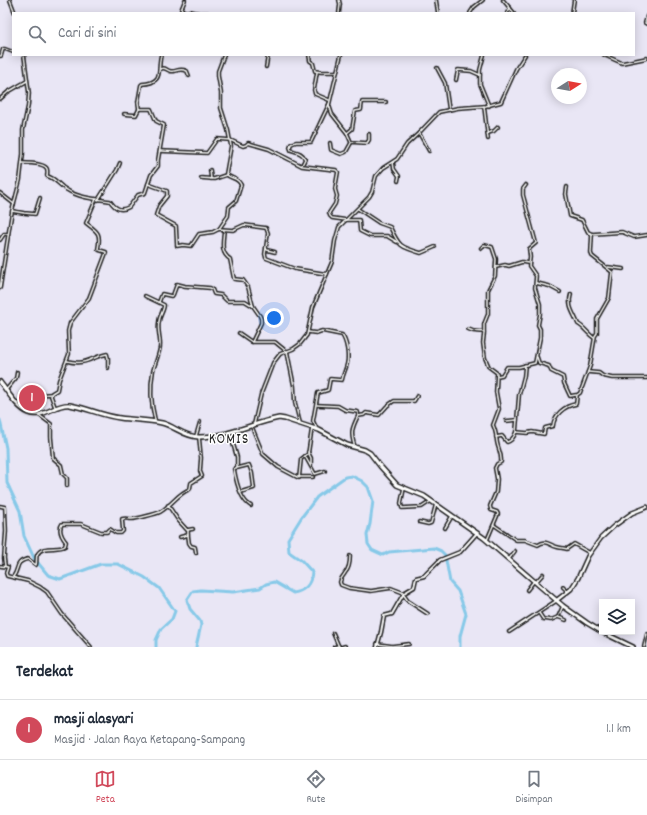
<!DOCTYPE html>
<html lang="id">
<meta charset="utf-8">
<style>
:root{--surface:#fff;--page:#f6f6f7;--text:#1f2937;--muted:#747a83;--line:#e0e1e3;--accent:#d1495b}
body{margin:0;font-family:Dekko,sans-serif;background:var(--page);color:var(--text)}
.controls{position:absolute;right:12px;bottom:12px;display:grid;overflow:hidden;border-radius:0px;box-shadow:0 2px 10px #0003}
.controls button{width:36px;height:36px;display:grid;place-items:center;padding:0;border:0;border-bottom:1px solid var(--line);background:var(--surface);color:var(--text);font:20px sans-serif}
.compass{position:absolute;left:551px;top:68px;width:36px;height:36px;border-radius:50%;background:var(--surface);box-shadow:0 2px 10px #0003;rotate:79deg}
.you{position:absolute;left:274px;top:318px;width:14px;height:14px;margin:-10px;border:3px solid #fff;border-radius:50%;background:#1a73e8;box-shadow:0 0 0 6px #1a73e833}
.badge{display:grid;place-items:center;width:26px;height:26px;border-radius:50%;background:var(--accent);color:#fff;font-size:13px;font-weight:700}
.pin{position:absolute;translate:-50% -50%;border:2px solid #fff;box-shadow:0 1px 4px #0006}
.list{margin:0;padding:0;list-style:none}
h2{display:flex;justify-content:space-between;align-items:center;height:52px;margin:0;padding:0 16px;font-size:17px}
h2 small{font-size:13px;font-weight:400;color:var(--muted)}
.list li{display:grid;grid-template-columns:26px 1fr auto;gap:12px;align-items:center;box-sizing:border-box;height:60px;padding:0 16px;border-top:1px solid var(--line)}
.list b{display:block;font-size:15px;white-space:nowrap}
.list p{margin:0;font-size:13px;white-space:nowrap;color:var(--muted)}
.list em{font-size:13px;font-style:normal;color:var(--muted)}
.icon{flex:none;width:22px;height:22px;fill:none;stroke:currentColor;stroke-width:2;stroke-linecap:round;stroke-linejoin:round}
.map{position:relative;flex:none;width:647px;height:647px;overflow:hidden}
.search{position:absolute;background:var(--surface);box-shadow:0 2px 10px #0003;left:12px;right:12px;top:12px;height:44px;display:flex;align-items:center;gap:10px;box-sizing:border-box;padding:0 14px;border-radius:0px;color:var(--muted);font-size:15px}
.sheet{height:112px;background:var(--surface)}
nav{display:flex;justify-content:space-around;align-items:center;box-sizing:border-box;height:56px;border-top:1px solid var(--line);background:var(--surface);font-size:11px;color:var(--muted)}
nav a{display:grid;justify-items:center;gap:2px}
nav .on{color:var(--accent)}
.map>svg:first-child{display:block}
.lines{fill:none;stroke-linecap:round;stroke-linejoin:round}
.river{stroke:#87c9e8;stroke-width:3}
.minor-casing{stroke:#1c1c1c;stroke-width:4.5}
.tertiary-casing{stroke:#1c1c1c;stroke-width:5}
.secondary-casing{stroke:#1c1c1c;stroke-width:5.5}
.primary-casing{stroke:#1c1c1c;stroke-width:6}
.minor{stroke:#fff;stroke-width:1.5}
.tertiary{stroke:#fff;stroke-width:2}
.secondary{stroke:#fff;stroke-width:2.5}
.primary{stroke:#fff;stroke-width:3}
.labels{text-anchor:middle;stroke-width:3;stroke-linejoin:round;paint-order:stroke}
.quarter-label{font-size:15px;letter-spacing:1px;fill:#1c1c1c;stroke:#fff}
</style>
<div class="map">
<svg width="647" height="647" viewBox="0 0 647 647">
<rect width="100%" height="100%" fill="#e9e6f5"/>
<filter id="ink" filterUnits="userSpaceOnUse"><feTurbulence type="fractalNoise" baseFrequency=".025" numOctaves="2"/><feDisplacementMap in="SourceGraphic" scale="8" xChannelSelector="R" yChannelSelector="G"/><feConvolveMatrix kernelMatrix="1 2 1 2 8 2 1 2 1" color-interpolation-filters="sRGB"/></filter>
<g filter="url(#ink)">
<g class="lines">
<g class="river">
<polyline points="0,420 6,448 7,483 20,511 24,536 34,558 48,575 60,579 101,564 118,564 144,577 159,588 175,611 172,619 161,629 156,640 156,647"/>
<path d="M196 647 201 625 200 621 190 609 187 600 193 591 201 590 233 592 260 588 266 584 274 582 293 593C306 591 311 584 312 572L302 561 289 552 288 539 301 518 317 497 345 477 352 476 362 481 368 487 373 501 370 524 367 535 368 544 372 550 383 555 389 552 434 548 441 551 445 555 450 582 458 591 466 614 460 636V647"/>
</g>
<defs>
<g id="minor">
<polyline points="10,0 15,13"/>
<polyline points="185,0 181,10 187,12"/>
<polyline points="436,0 438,13"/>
<polyline points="503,0 514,13"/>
<polyline points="187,13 189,11 199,13"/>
<polyline points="202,13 208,13"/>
<polyline points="339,13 340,4 339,0"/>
<polyline points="470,13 474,7 483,0"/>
<polyline points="507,13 510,8"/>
<polyline points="572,13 574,0"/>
<polyline points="647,16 645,23 647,24"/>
<polyline points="309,55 310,61 313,63 315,71 321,72 337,72"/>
<polyline points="341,55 329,105 332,114 347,133 351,142 367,143 369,140 369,134"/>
<polyline points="604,55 622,63 647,58"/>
<polyline points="0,56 1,56 3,49 5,49 13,52"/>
<polyline points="266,67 268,55"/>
<polyline points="437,68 445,83 449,110"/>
<path d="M160 69C165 67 165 69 170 71 176 73 178 67 187 71L189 76"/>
<polyline points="317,72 314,90 315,94 329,100"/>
<polyline points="480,75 480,70 484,55"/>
<polyline points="456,80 458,70 471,71 480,75 480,84 489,106"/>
<polyline points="0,99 8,92 27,81"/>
<polyline points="484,106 488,139"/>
<polyline points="124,114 136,115 139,109"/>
<polyline points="347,133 352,129 355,111 361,110 362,102 386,102"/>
<polyline points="419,133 429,151"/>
<polyline points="488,133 494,131 498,127"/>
<polyline points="330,143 331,150 341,154 346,152 351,143"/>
<polyline points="160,151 207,153 217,139 230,140 243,146 246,145 248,143 269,149 302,166 336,170 338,172 335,189 337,196 335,204 329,213 330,216 332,218 346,220"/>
<polyline points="393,162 394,169 399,176 398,181"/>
<path d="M22 163C28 163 45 163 47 169 48 172 47 174 47 176 57 179 59 186 67 190 79 198 96 199 110 201 115 208 120 212 129 207L138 195 145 193 151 175 158 166V160L164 125 156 121 151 109H139L138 102 141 85 142 84C165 83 157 69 161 55"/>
<path d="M302 165 305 159C303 153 297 152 291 150L290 147 291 144 296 142H311L329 104"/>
<polyline points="210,170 211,179"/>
<polyline points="201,178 214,179 226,175"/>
<polyline points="148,184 167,191 167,196 159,206 156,215 176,226 177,246 183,245 191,246 199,234 213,232 219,229 233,230 244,225 266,228 268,233 265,254 266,258 295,269 327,274"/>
<polyline points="0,193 14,204"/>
<polyline points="98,200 117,170 120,163"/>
<path d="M358 209 379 223 390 227C399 246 400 247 421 253L435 247"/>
<polyline points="12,211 24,213 35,214 40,198"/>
<polyline points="347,220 359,220 360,231 370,236 387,236 397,242"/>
<path d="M219 229 228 216 229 207 236 201 241 185C237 176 231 180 226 174L231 146 228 130 221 108V93L218 76V71L224 55"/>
<path d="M224 230C223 241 220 253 230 259L234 279 243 280 248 287 253 306 260 316 261 319V323L252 342"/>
<polyline points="592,234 622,232 634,237 647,235"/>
<polyline points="0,240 4,234 8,234"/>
<polyline points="266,248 267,250 275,252"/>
<path d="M481 248 484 245 492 247 496 259 495 276 488 290V314L484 324V334L483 343 485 358 489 367 497 373 496 392 499 409 493 425C496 431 496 435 497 442 498 449 502 454 501 462L497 464 495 468 497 479 496 492 490 506 491 510 497 512 498 514 487 540"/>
<polyline points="496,267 505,265 509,266 522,262 528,263"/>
<polyline points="608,267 623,269"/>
<polyline points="536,283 549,286 560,292"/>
<polyline points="0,288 12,211 20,180 23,154 23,130 28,106 29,93 24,55"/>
<path d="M571 294C567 307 574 313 578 324 584 327 587 333 594 338"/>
<path d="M145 296 164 305C164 311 159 316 159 322 157 330 161 339 160 347 159 355 155 363 153 371 150 387 151 404 155 420"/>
<polyline points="159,302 162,294 171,296 173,295 177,284 185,286 210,288 212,289 214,294 221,295 227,301 245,301 253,306"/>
<polyline points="468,329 473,331 484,332"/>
<path d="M308 332 316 333 322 331 342 335C347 342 349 356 347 364 346 369 343 374 342 380L330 379 328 390 318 393 313 421 316 427"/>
<polyline points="239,333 252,342 275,342 286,351"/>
<polyline points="287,351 294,386 295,403 300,423"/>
<polyline points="537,357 539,363 549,366 551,371 563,377 564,383 570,396 576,395"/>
<path d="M67 361C86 366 91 357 107 354L108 358V368"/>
<polyline points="588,372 599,373 603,376 612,378 647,378"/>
<polyline points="497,376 502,375 507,367 519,367 535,363 540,338 540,329 538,325 540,314 540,304 535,288 536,276 529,266 530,257 529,249 536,243 523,195 523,189 526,185"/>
<polyline points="6,390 16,378 17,372"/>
<polyline points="26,393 37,395 51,394"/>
<polyline points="317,405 338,406 345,410 358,412 358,415"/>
<path d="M55 407 51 396 52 393 57 390 59 380 69 354 68 331 70 323 89 298 106 253V252L99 250 98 249C101 233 98 232 86 223L96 199"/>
<polyline points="39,415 51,424 51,437 53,458 61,465 63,474 67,478 67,486"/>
<polyline points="506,421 517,420"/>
<polyline points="254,424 261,394 273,363 280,354 293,349 300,344 307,335 313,307 332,262 335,241 339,227 369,197 372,192 376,176 383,168 397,159 407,144 419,133 439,112 458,108 486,106 501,102 516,69 525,55"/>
<polyline points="252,427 263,454 278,467 297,477 313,477"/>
<path d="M516 432 527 433 532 432 544 434 545 428 553 426C554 415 564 406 576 404L577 395 580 393 590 366 595 336 597 333V319L609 298 612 272 592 256 591 253 592 234 588 232 582 220 570 216 566 194 567 187"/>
<path d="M230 434 237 457V467L234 469C236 481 240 500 251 506"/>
<polyline points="196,436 200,422"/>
<path d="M496 437 502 436 507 442C512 441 514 437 516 432L519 395 524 376 525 365"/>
<path d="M355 447C350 433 352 428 358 416L364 415 366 413 379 415 387 406 394 401H414L417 396"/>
<polyline points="308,452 311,458 311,465"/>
<polyline points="305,456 315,474 325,471"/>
<polyline points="237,468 249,465 252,473 254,488 241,492"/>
<polyline points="299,478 301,459 308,454 312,428"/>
<polyline points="404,488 401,503 402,508 422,507 431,501"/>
<polyline points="168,505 178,520 187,530 193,529"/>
<polyline points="0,506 5,507 6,531 4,558 5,566"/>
<polyline points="419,522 428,524 431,523 436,504"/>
<path d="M494 525 516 540H525L538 545C546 539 549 545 557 547 560 548 564 548 567 549L574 544 590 553"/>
<polyline points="445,528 452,516"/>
<polyline points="188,535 189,543 191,546 195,547 196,553"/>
<polyline points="180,537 188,535 188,530"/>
<path d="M350 556C350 561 349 569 345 573 343 577 341 577 340 582L341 585 349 588 371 591 391 588 404 593"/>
<polyline points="509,559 515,551"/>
<polyline points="0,566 8,567 6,573 7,576 28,581 40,587 47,592 62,614 91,647"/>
<path d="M13 577C20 568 14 562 28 559L36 565C37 562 36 557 37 555 42 544 58 551 65 546L66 542C62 537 58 530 62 524H81L101 532H107L110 529 116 533H121L123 531 122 519C126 518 128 519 132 519 136 519 156 514 160 512 171 506 178 493 190 489L191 483 202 476 200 471 201 458 199 437"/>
<polyline points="536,582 543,574"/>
<polyline points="563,587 567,591"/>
<polyline points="527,590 534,581"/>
<polyline points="403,594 408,601 428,614"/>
<polyline points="539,613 543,619 551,620 558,617 563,606"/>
<polyline points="558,617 566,620"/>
<polyline points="509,632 556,601"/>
<polyline points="333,633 339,647"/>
<polyline points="377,644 392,646 409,644"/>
<polyline points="334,647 339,646"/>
<polyline points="342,647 345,646"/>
<polyline points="644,647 647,634"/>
</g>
<polyline id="tertiary" points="377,647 381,632 384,616 392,614 404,593 414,587 416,578 424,576 440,560 460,552 477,533"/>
<polyline id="secondary" points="557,600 571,589 578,578 588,556 601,538 614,526 632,513 647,507"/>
<g id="primary">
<path d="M0 382C8 392 17 408 29 413 45 419 55 403 70 405 87 408 103 416 120 418 134 420 148 420 162 423 174 426 185 437 199 437 227 437 253 423 279 418L285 419 319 430 347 445 365 450 370 453 380 466 397 485 424 496 484 538 563 606 587 623 602 632"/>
<polyline points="602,632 633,647"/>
</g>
</defs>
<use href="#minor" class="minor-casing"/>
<use href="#tertiary" class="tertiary-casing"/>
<use href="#secondary" class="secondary-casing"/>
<use href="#primary" class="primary-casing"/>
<use href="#minor" class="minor"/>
<use href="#tertiary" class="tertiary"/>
<use href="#secondary" class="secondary"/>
<use href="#primary" class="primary"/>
</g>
</g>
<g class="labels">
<g class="quarter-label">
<text x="229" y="443">KOMIS</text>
</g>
</g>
</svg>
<div class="controls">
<button><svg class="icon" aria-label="layers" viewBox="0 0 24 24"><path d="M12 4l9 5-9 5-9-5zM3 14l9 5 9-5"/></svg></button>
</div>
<svg class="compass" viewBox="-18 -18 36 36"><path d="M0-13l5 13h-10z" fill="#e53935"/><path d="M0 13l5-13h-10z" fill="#747a83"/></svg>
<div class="you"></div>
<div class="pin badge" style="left:32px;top:398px">1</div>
<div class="search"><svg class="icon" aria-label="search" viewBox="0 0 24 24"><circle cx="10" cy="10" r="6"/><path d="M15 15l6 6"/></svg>Cari di sini</div>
</div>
<section class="sheet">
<h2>Terdekat<small></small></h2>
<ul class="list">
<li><span class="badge">1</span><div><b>masji alasyari</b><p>Masjid · Jalan Raya Ketapang-Sampang</p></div><em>1.1 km</em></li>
</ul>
</section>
<nav>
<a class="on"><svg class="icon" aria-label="map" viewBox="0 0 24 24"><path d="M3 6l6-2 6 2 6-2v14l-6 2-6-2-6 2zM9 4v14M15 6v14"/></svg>Peta</a>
<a><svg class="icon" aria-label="directions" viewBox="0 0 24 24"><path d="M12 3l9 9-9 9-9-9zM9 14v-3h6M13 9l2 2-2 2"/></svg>Rute</a>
<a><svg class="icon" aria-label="saved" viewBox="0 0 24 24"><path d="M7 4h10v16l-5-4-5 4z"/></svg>Disimpan</a>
</nav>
